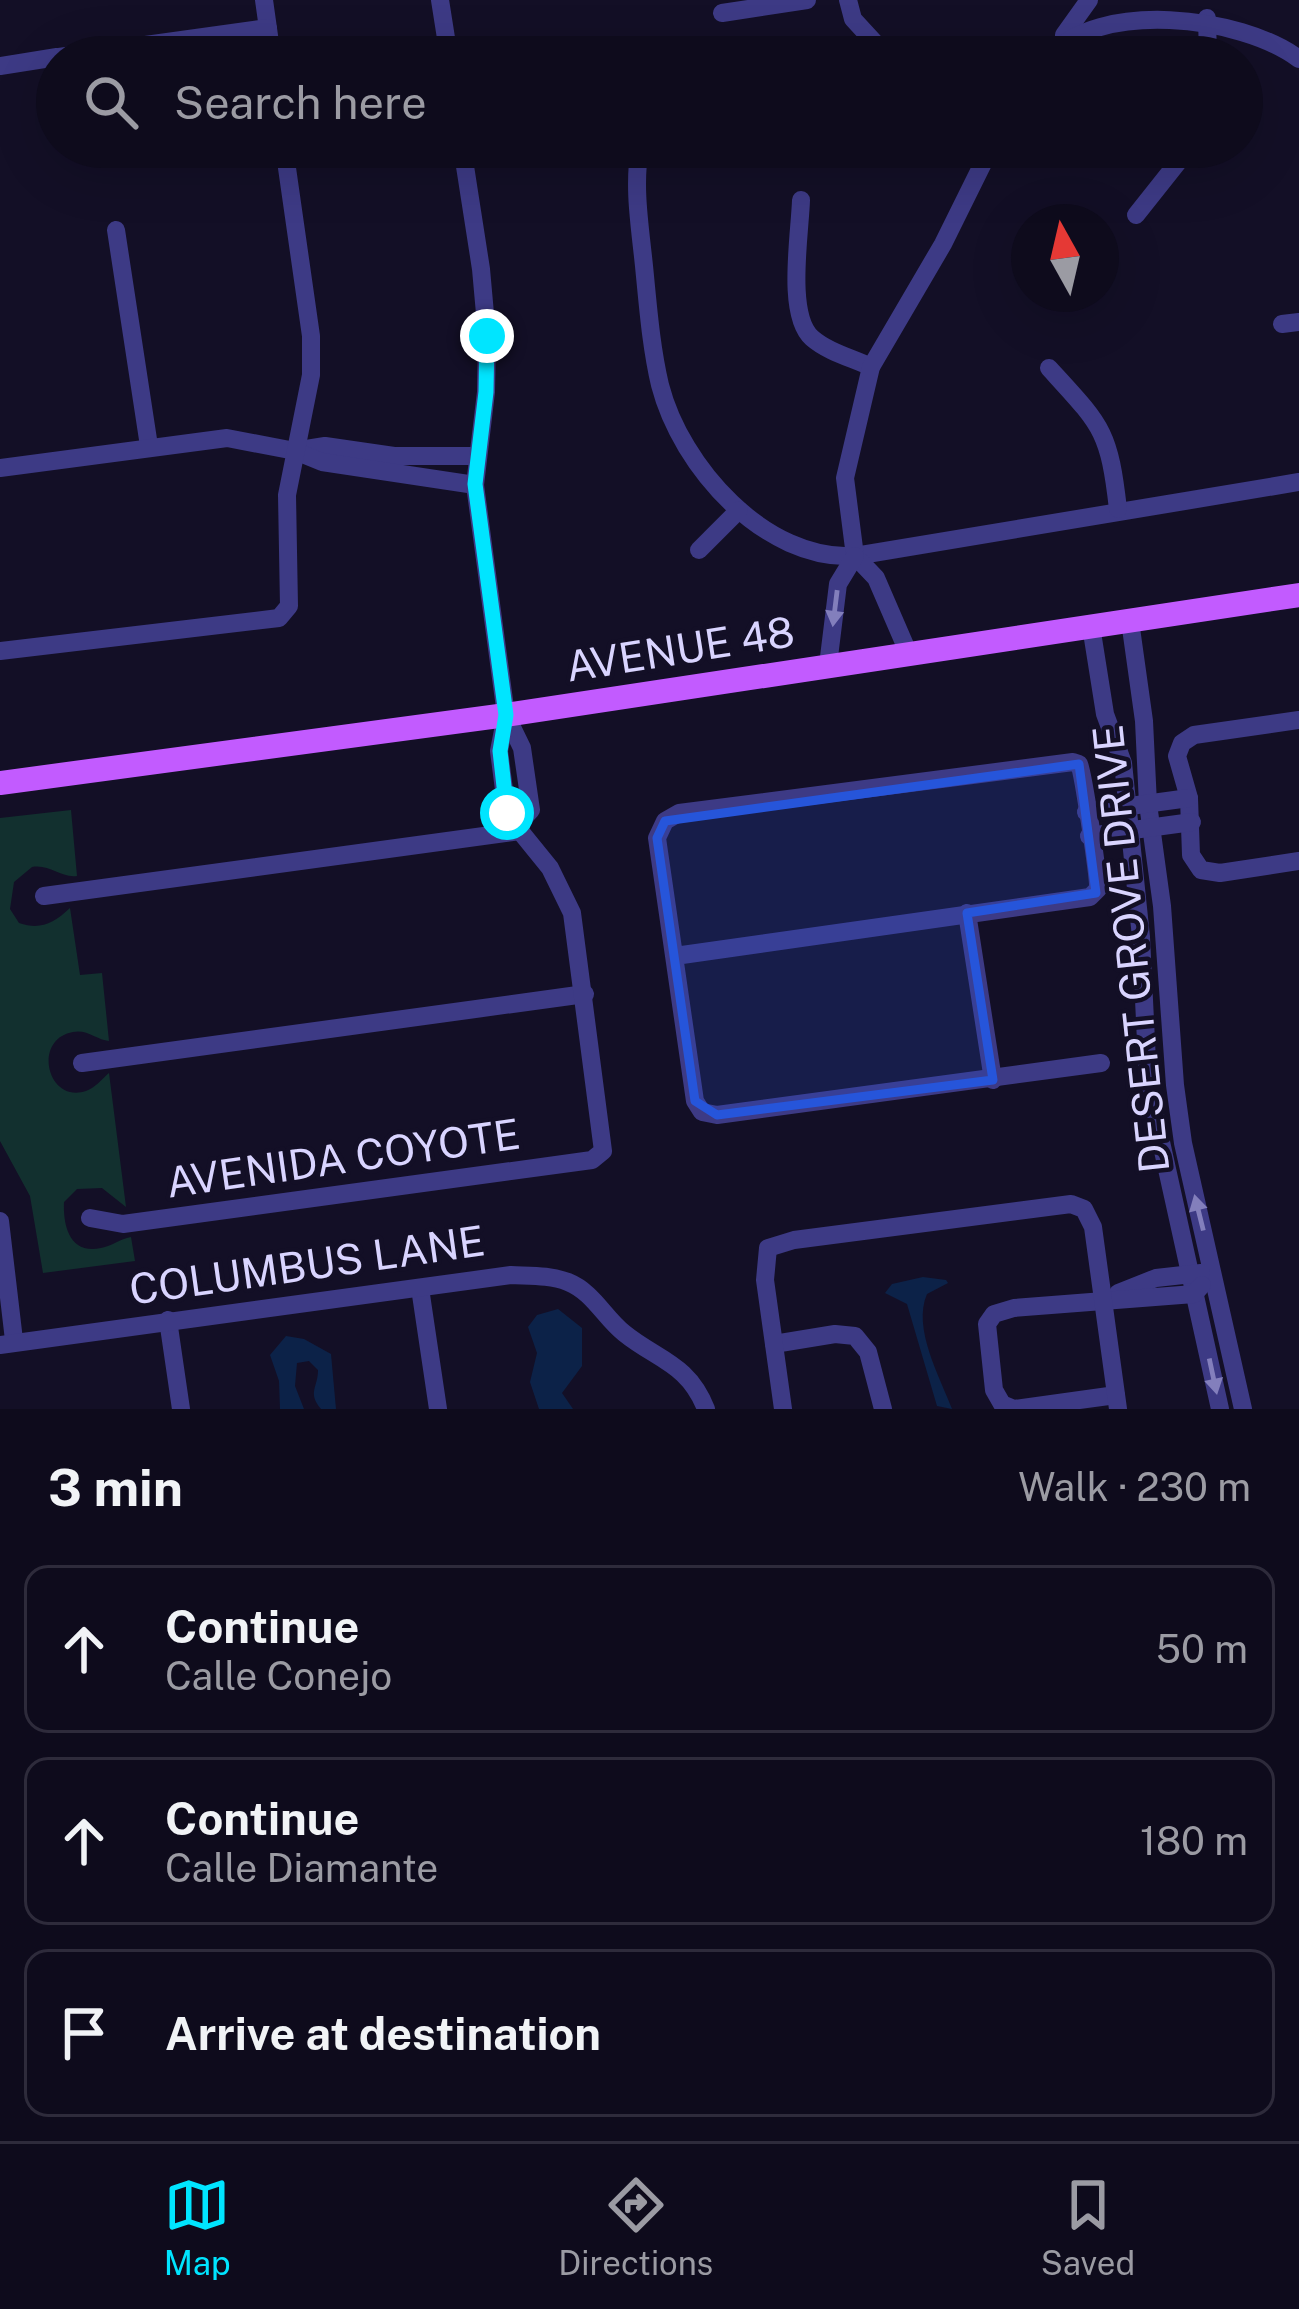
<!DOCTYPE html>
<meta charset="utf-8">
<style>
:root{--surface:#0e0b1c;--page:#1c1929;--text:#f1f3f6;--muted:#9b9ba3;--line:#2e2b3b;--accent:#00e5ff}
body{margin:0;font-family:"Public Sans",sans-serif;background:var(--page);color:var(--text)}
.compass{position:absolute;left:1011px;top:204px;width:108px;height:108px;border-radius:50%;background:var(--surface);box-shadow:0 12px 48px #0002;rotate:352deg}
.stop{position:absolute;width:36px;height:36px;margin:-27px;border:9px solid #00e5ff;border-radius:50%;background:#fff}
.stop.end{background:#00e5ff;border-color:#fff;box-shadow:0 3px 12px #0008}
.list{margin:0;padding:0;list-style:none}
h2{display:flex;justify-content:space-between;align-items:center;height:156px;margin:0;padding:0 48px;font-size:51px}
h2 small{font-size:39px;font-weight:400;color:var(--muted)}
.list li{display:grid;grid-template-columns:78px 1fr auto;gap:36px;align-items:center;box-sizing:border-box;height:168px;margin:0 24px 24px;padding:0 24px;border:3px solid var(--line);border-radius:24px}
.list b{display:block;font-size:45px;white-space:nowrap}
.list p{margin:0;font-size:39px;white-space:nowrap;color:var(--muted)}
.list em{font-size:39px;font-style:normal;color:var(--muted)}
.icon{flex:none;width:66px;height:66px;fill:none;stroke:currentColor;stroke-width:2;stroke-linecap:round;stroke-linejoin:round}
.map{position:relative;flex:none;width:1299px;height:1409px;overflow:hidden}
.search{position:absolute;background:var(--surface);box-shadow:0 12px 48px #0002;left:36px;right:36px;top:36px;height:132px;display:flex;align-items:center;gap:30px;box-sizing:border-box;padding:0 42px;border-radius:66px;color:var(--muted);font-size:45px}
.sheet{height:732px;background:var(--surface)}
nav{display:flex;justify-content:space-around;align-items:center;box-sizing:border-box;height:168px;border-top:3px solid var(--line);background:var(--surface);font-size:33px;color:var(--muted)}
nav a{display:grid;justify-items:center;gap:6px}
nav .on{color:var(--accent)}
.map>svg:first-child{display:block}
.green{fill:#12302f}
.water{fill:#0c2248}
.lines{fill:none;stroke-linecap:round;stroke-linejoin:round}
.minor{stroke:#3d3a85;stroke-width:18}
.major{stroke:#c25bff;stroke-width:24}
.oneway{fill:#837fbc}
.route{stroke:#00e5ff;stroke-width:15}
.marked{fill:#2655da;fill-opacity:0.2;stroke:#2655da;stroke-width:9;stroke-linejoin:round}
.labels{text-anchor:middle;stroke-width:9;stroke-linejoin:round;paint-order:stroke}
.street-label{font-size:42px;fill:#d9d4ff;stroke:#130f26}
</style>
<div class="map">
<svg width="1299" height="1409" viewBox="0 0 1299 1409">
<rect width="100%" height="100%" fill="#130f26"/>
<path class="green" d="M71 810 77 876C60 878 50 864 32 867L14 882 10 909 19 923C40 930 53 924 70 908L80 975 102 973 109 1041C97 1040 87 1029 73 1032 32 1039 47 1104 86 1091 95 1088 102 1079 109 1073L126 1207 102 1188 77 1189 64 1202C63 1223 68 1255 101 1248 112 1246 120 1239 131 1237L135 1261 43 1273 30 1196 0 1141V818Z"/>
<g class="water">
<path d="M923 1277 946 1280 948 1283 927 1294C912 1328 940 1377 952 1409L937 1406 907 1304 885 1293 892 1284Z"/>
<polygon points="558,1309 582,1328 582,1366 562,1393 573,1409 539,1409 530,1382 537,1353 528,1327 537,1315"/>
<path d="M286 1336 304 1339 331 1354 336 1409H321C307 1392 318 1388 318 1370L309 1361 297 1363 295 1386 304 1409H280L279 1381 270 1355Z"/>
</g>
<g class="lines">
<g class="minor">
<polyline points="264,0 272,57"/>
<polyline points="440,0 449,57"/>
<polyline points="848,0 853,19 888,57"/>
<polyline points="722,13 807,0"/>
<polyline points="1207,18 1208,57"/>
<polyline points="1064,35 1089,0"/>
<polyline points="59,57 268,28"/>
<path d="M1049 57C1097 0 1240 15 1299 59"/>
<polyline points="0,66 57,57"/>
<path d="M640 147C633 187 640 226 644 266 648 306 651 347 660 385 681 467 765 561 855 556L1299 482"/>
<path d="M801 200C800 234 786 315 812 338 828 352 852 358 871 367"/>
<polyline points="1136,215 1190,147"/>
<polyline points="116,230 149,446"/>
<polyline points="1282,324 1299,322"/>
<path d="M1049 368C1102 426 1109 430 1118 509"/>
<polyline points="300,450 325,446 394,456 477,456"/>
<polyline points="0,468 227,438 295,451 322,462 475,485"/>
<polyline points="699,550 739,510"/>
<polyline points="1130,621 1144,721 1148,804 1162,906 1175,1085 1183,1143 1243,1409"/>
<polyline points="1091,626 1105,714 1123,763 1141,937 1148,1083 1220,1409"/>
<polyline points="0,651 279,618 289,606 287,495 311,375 311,336 284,147"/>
<polyline points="908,652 876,578 855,556 845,478 871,367 943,244 991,147"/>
<polyline points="828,665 838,584 855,556"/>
<polyline points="506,715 522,748 531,810 521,821"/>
<polyline points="1299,720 1194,735 1182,743 1177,756 1189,798 1191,855 1201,870 1220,873 1299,861"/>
<polyline points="1086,812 1189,798"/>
<polyline points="1089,836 1192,822"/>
<polyline points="44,896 520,831"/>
<polyline points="967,913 993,1080"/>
<path d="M675 956 1090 897 1098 889C1099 879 1083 772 1079 764L1073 762 679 813 665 821 657 838 695 1101 702 1112 717 1115 1101 1063"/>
<polyline points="82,1063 585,994"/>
<polyline points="90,1218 123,1224 592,1160 603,1151 572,913 550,868 520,831 521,821 507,813 499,751 506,715 475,485 486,392 487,336 481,269 462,147"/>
<polyline points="0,1221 14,1340"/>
<polyline points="420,1288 438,1409"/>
<polyline points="1118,1293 1156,1278 1201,1273"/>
<polyline points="168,1320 181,1409"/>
<polyline points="774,1344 835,1334 855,1336 868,1352 883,1409"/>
<path d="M0 1345 511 1275C530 1276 550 1275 568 1282 593 1292 604 1317 624 1333 657 1360 688 1363 706 1409"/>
<polyline points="1116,1395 1014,1409 1002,1404 994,1390 987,1324 994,1314 1014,1308 1194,1294 1202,1285"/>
<polyline points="783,1409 765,1280 768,1248 794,1240 1071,1204 1084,1209 1093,1227 1118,1409"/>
</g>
<polyline class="major" points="0,783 506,715 1299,595"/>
</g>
<defs><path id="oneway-solid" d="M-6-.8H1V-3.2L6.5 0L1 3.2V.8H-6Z" transform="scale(3)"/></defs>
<g class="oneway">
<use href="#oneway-solid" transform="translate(835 608) rotate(97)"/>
<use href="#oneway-solid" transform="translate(1199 1213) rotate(-104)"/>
<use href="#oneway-solid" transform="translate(1213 1376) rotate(78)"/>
</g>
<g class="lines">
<polyline class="route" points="487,336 486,392 475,484 506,715 500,751 507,813"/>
</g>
<path class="marked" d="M1079 764 1096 893 967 913 993 1080 717 1115 695 1101 657 838 665 821Z"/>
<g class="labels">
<g class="street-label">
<text transform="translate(680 649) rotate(-9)" y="15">AVENUE 48</text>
<text transform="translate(1131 949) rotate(-96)" y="15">DESERT GROVE DRIVE</text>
<text transform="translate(343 1158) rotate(-8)" y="15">AVENIDA COYOTE</text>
<text transform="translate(307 1265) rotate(-8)" y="15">COLUMBUS LANE</text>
</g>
</g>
</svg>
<svg class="compass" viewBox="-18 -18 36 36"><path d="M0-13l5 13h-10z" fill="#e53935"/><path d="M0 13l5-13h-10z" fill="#9b9ba3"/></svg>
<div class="stop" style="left:507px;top:813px"></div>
<div class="stop end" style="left:487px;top:336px"></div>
<div class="search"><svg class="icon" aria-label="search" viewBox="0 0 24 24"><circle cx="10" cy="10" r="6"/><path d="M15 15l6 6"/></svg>Search here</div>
</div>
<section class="sheet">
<h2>3 min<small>Walk · 230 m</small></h2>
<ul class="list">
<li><svg class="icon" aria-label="ahead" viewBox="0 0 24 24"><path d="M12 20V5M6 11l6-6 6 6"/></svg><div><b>Continue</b><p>Calle Conejo</p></div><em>50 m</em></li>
<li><svg class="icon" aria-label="ahead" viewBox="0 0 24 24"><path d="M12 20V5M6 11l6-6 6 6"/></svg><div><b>Continue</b><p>Calle Diamante</p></div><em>180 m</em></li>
<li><svg class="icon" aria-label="arrive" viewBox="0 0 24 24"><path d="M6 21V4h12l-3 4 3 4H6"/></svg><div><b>Arrive at destination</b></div></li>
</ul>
</section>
<nav>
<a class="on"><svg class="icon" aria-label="map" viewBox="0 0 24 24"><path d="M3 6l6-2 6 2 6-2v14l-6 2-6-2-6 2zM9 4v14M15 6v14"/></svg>Map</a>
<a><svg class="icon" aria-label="directions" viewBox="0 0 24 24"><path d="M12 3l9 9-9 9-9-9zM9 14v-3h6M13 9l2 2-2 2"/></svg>Directions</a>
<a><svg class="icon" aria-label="saved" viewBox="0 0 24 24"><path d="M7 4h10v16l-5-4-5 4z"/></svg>Saved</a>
</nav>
